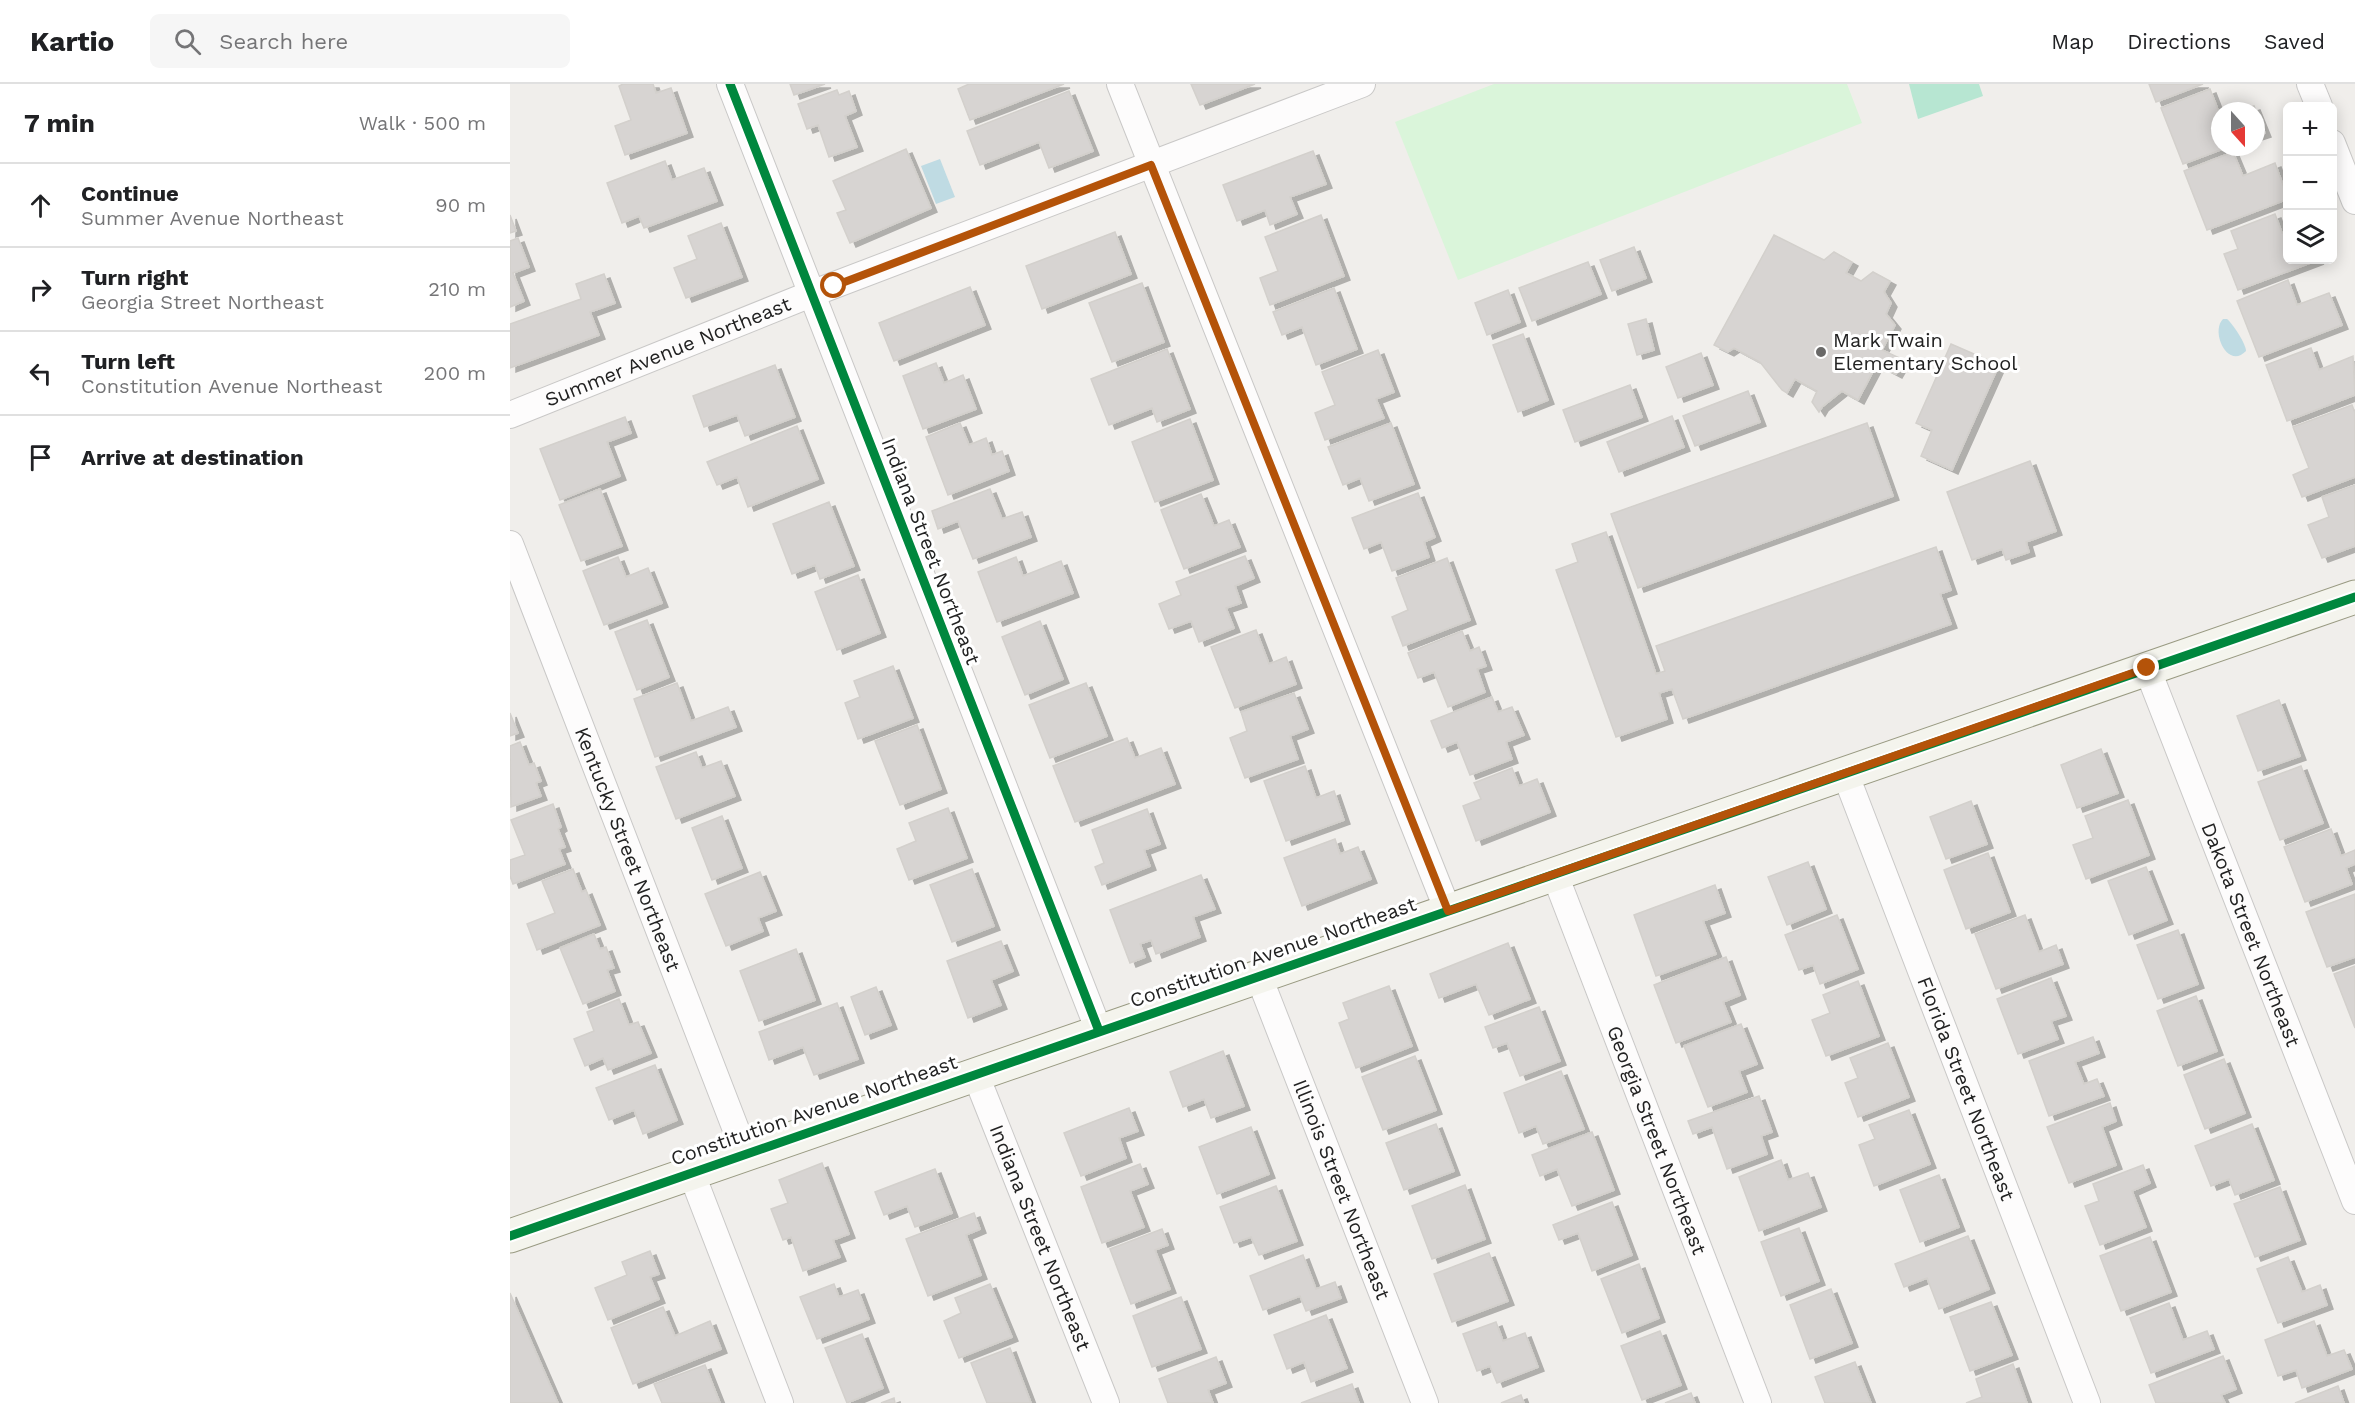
<!DOCTYPE html>
<meta charset="utf-8">
<style>
:root{--surface:#fff;--page:#f6f6f6;--text:#202124;--muted:#757577;--line:#e0e0e0}
body{margin:0;font-family:"Work Sans",sans-serif;background:var(--page);color:var(--text)}
.controls{position:absolute;right:18px;top:18px;display:grid;overflow:hidden;border-radius:9px;box-shadow:0 3px 15px #0003}
.controls button{width:54px;height:54px;display:grid;place-items:center;padding:0;border:0;border-bottom:2px solid var(--line);background:var(--surface);color:var(--text);font:30px sans-serif}
.compass{position:absolute;left:1701px;top:18px;width:54px;height:54px;border-radius:50%;background:var(--surface);box-shadow:0 3px 15px #0003;rotate:159deg}
.stop{position:absolute;width:18px;height:18px;margin:-14px;border:4px solid #b45309;border-radius:50%;background:#fff}
.stop.end{background:#b45309;border-color:#fff;box-shadow:0 2px 6px #0008}
.list{margin:0;padding:0;list-style:none}
h2{display:flex;justify-content:space-between;align-items:center;height:78px;margin:0;padding:0 24px;font-size:26px}
h2 small{font-size:20px;font-weight:400;color:var(--muted)}
.list li{display:grid;grid-template-columns:39px 1fr auto;gap:18px;align-items:center;box-sizing:border-box;height:84px;padding:0 24px;border-top:2px solid var(--line)}
.list b{display:block;font-size:22px;white-space:nowrap}
.list p{margin:0;font-size:20px;white-space:nowrap;color:var(--muted)}
.list em{font-size:20px;font-style:normal;color:var(--muted)}
.icon{flex:none;width:33px;height:33px;fill:none;stroke:currentColor;stroke-width:2;stroke-linecap:round;stroke-linejoin:round}
.map{position:relative;flex:none;width:1845px;height:1319px;overflow:hidden}
header{display:flex;align-items:center;gap:36px;box-sizing:border-box;height:84px;padding:0 30px;background:var(--surface);border-bottom:2px solid var(--line)}
header strong{font-size:28px}
nav{display:flex;gap:33px;margin-inline-start:auto;font-size:21px}
.search{width:420px;height:54px;background:var(--page);display:flex;align-items:center;gap:15px;box-sizing:border-box;padding:0 21px;border-radius:9px;color:var(--muted);font-size:22px}
main{display:flex}
aside{flex:1;background:var(--surface)}
.map>svg:first-child{display:block}
.park{fill:#daf5da}
.pitch{fill:#b7e6d2}
.water{fill:#bfdbe3}
.building{fill:#d7d4d2;stroke:#d3d0cc;stroke-width:1.5;filter:url(#shadow)}
.lines{fill:none;stroke-linecap:round;stroke-linejoin:round}
.street-casing{stroke:#c9c8c7;stroke-width:28}
.secondary-casing{stroke:#999a82;stroke-width:35}
.street{stroke:#fdfcfc;stroke-width:26}
.secondary{stroke:#f4f4ed;stroke-width:33}
.cycleway-casing{stroke:#fff;stroke-width:13}
.cycleway{stroke:#00873e;stroke-width:9}
.route{stroke:#b45309;stroke-width:8}
.poi-dot{fill:#6a6968;stroke:#fff;stroke-width:2}
.labels{text-anchor:middle;stroke-width:6;stroke-linejoin:round;paint-order:stroke}
.poi-label{font-size:20px;fill:#222;stroke:#fff;text-anchor:start}
.street-label{font-size:20px;fill:#222;stroke:#fff}
</style>
<header>
<strong>Kartio</strong>
<div class="search"><svg class="icon" aria-label="search" viewBox="0 0 24 24"><circle cx="10" cy="10" r="6"/><path d="M15 15l6 6"/></svg>Search here</div>
<nav><a>Map</a><a>Directions</a><a>Saved</a></nav>
</header>
<main>
<aside>
<h2>7 min<small>Walk · 500 m</small></h2>
<ul class="list">
<li><svg class="icon" aria-label="ahead" viewBox="0 0 24 24"><path d="M12 20V5M6 11l6-6 6 6"/></svg><div><b>Continue</b><p>Summer Avenue Northeast</p></div><em>90 m</em></li>
<li><svg class="icon" aria-label="right" viewBox="0 0 24 24"><path d="M7 20v-9h11M14 6l5 5-5 5"/></svg><div><b>Turn right</b><p>Georgia Street Northeast</p></div><em>210 m</em></li>
<li><svg class="icon" aria-label="left" viewBox="0 0 24 24"><path d="M17 20v-9H6M10 6l-5 5 5 5"/></svg><div><b>Turn left</b><p>Constitution Avenue Northeast</p></div><em>200 m</em></li>
<li><svg class="icon" aria-label="arrive" viewBox="0 0 24 24"><path d="M6 21V4h12l-3 4 3 4H6"/></svg><div><b>Arrive at destination</b></div></li>
</ul>
</aside>
<div class="map">
<svg width="1845" height="1319" viewBox="0 0 1845 1319">
<defs>
<filter id="shadow"><feDropShadow dx="6" dy="4" stdDeviation="0" flood-color="#0004"/></filter>
</defs>
<rect width="100%" height="100%" fill="#f0eeeb"/>
<polygon class="park" points="984,0 1337,0 1352,39 948,196 885,38"/>
<polygon class="pitch" points="1399,0 1469,0 1473,12 1408,35"/>
<g class="water">
<polygon points="430,75 445,113 426,120 411,82"/>
<path d="M1713 235H1717C1723 240 1736 260 1736 267 1718 286 1700 248 1713 235Z"/>
</g>
<g class="building">
<polygon points="113,0 143,0 146,9 161,4 177,49 115,71 105,42 121,36 109,2"/>
<polygon points="280,0 315,0 284,11"/>
<polygon points="459,0 554,0 460,36 448,5"/>
<polygon points="681,0 745,0 690,21"/>
<polygon points="1639,0 1693,0 1646,18"/>
<polygon points="1700,5 1710,31 1710,63 1718,63 1673,80 1651,24"/>
<polygon points="327,6 329,11 339,7 346,27 335,32 347,63 319,73 308,41 297,45 288,20"/>
<polygon points="559,7 583,67 539,84 529,58 470,81 457,47"/>
<polygon points="1744,22 1755,49 1746,52 1746,27 1730,27"/>
<polygon points="396,65 421,124 340,159 327,129 336,126 323,97"/>
<polygon points="803,67 816,100 780,113 787,130 760,141 755,126 727,137 713,101"/>
<polygon points="1723,68 1733,92 1765,79 1778,115 1697,146 1674,87"/>
<polygon points="155,77 162,96 194,84 207,117 134,144 129,132 112,139 97,99"/>
<polygon points="1765,130 1772,149 1778,147 1778,176 1808,176 1728,206 1714,170 1728,165 1721,147"/>
<polygon points="0,131 6,147 0,149"/>
<polygon points="811,131 834,192 760,221 750,194 768,187 755,153"/>
<polygon points="211,139 232,193 176,214 164,184 187,175 178,152"/>
<polygon points="605,148 621,190 532,225 516,182"/>
<polygon points="1264,151 1314,176 1324,168 1342,178 1336,189 1351,197 1363,188 1380,197 1374,208 1381,219 1376,230 1385,241 1372,266 1394,276 1386,290 1367,280 1348,316 1332,307 1312,323 1309,328 1302,318 1307,307 1285,295 1277,309 1272,306 1250,278 1224,264 1218,268 1204,261"/>
<polygon points="8,154 19,183 3,189 14,217 0,223 0,157"/>
<polygon points="1124,163 1136,194 1102,207 1090,176"/>
<polygon points="1078,178 1091,210 1022,237 1009,204"/>
<polygon points="94,190 105,219 80,228 89,251 0,284 0,240 71,215 66,200"/>
<polygon points="1778,196 1787,221 1819,209 1832,241 1749,273 1727,217"/>
<polygon points="632,199 654,258 602,278 579,219"/>
<polygon points="460,203 475,241 384,277 369,239"/>
<polygon points="824,204 847,265 806,281 792,243 772,251 763,228"/>
<polygon points="998,206 1010,238 977,251 965,219"/>
<polygon points="1136,235 1144,266 1127,271 1118,240"/>
<polygon points="1013,250 1038,316 1008,328 983,261"/>
<polygon points="1441,260 1489,281 1442,386 1411,372 1422,346 1406,339"/>
<polygon points="1801,264 1809,286 1843,272 1845,311 1777,337 1756,281"/>
<polygon points="657,265 680,325 647,338 642,324 599,341 581,295"/>
<polygon points="868,266 884,308 866,315 874,334 815,356 805,329 825,321 812,288"/>
<polygon points="1191,269 1203,301 1168,314 1156,283"/>
<polygon points="426,279 434,299 453,291 466,325 413,345 393,292"/>
<polygon points="265,281 285,333 235,352 227,331 194,343 183,312"/>
<polygon points="1120,301 1132,333 1065,358 1053,326"/>
<polygon points="1238,307 1250,338 1185,362 1173,332"/>
<polygon points="1842,321 1845,329 1845,393 1792,413 1783,391 1799,384 1783,343"/>
<polygon points="1162,332 1174,363 1109,388 1097,358"/>
<polygon points="115,333 121,349 97,358 110,392 50,416 30,365"/>
<polygon points="680,335 703,396 645,418 622,358"/>
<polygon points="450,339 459,361 476,354 482,371 492,367 499,387 438,411 416,353"/>
<polygon points="881,339 904,400 859,417 850,394 833,401 818,363"/>
<polygon points="1357,339 1383,412 1128,504 1101,430"/>
<polygon points="287,342 308,395 238,423 227,393 207,401 197,378"/>
<polygon points="1520,377 1546,447 1516,458 1519,468 1496,476 1492,465 1462,476 1437,408"/>
<polygon points="1845,401 1845,462 1812,474 1798,441 1819,433 1812,413"/>
<polygon points="90,405 112,462 71,477 49,421"/>
<polygon points="480,405 492,435 512,428 521,453 463,475 448,437 428,445 422,427"/>
<polygon points="908,409 925,453 914,458 919,473 882,487 871,458 854,465 842,434"/>
<polygon points="691,410 704,442 719,436 730,463 674,485 651,426"/>
<polygon points="319,418 344,482 310,495 305,481 282,490 263,440"/>
<polygon points="1096,448 1146,590 1155,587 1146,562 1426,463 1441,506 1430,510 1441,540 1173,635 1162,605 1149,609 1157,635 1106,653 1046,486 1068,478 1062,460"/>
<polygon points="735,472 744,494 725,502 731,519 716,524 724,544 689,558 681,537 659,545 649,520 671,511 666,498"/>
<polygon points="108,473 116,493 138,484 152,519 94,541 73,487"/>
<polygon points="506,473 513,492 551,477 563,509 487,538 468,488"/>
<polygon points="937,474 960,536 893,562 882,533 898,526 886,494"/>
<polygon points="348,491 370,549 327,566 305,508"/>
<polygon points="137,536 159,593 127,606 105,548"/>
<polygon points="530,537 553,595 515,611 492,553"/>
<polygon points="746,546 759,580 776,573 786,600 725,624 701,563"/>
<polygon points="952,547 960,567 969,563 976,582 967,585 975,608 938,623 924,588 908,594 898,569"/>
<polygon points="383,582 403,634 348,655 335,619 350,613 344,597"/>
<polygon points="167,599 181,637 218,623 226,643 145,673 124,615"/>
<polygon points="576,599 597,652 540,674 519,621"/>
<polygon points="784,609 798,645 780,652 788,675 735,694 720,654 737,647 731,628"/>
<polygon points="982,613 988,628 1002,623 1014,651 996,658 1002,675 960,691 947,658 932,664 921,637"/>
<polygon points="1769,616 1790,672 1748,687 1727,632"/>
<polygon points="0,629 8,649 0,652"/>
<polygon points="407,641 431,705 390,721 365,657"/>
<polygon points="617,654 625,674 651,664 665,700 565,738 543,682"/>
<polygon points="10,658 19,681 24,679 31,697 26,699 31,712 1,723 0,662"/>
<polygon points="1591,665 1608,709 1567,724 1551,681"/>
<polygon points="186,668 192,684 211,677 225,712 166,735 146,683"/>
<polygon points="795,682 806,714 824,707 834,736 776,757 754,697"/>
<polygon points="1791,682 1813,739 1770,756 1748,698"/>
<polygon points="1002,684 1009,702 1027,695 1040,728 966,757 953,722 971,715 964,699"/>
<polygon points="1618,716 1639,771 1576,795 1563,761 1583,754 1575,732"/>
<polygon points="1461,717 1477,760 1436,775 1420,733"/>
<polygon points="43,720 51,743 48,745 55,763 49,765 55,780 3,800 0,792 0,776 15,771 1,736"/>
<polygon points="438,724 457,774 399,796 387,765 406,757 399,739"/>
<polygon points="637,725 650,760 634,766 640,782 592,801 585,783 594,779 582,746"/>
<polygon points="212,732 232,784 202,796 182,744"/>
<polygon points="1821,745 1831,772 1845,766 1845,780 1836,784 1842,800 1795,818 1774,763"/>
<polygon points="825,755 830,770 848,763 861,795 792,822 774,774"/>
<polygon points="1478,769 1500,828 1456,845 1434,786"/>
<polygon points="1298,778 1316,825 1277,841 1258,793"/>
<polygon points="1636,783 1657,836 1619,851 1598,797"/>
<polygon points="63,785 72,808 76,806 90,841 27,866 17,840 45,829 32,797"/>
<polygon points="462,785 484,842 442,858 420,801"/>
<polygon points="250,788 266,827 248,834 253,847 216,862 195,810"/>
<polygon points="691,791 705,825 683,833 690,853 646,870 641,856 630,860 635,873 620,879 600,826"/>
<polygon points="1205,801 1215,829 1193,837 1206,870 1146,892 1124,831"/>
<polygon points="1845,810 1845,873 1817,883 1796,828"/>
<polygon points="1327,831 1348,885 1310,900 1303,881 1289,886 1275,851"/>
<polygon points="1515,831 1529,868 1546,861 1553,880 1486,905 1465,850"/>
<polygon points="1668,846 1688,900 1648,915 1627,861"/>
<polygon points="84,850 90,865 96,863 104,884 97,886 105,907 73,920 50,864"/>
<polygon points="491,857 503,887 481,896 491,921 458,934 437,877"/>
<polygon points="998,859 1020,915 979,931 966,900 929,914 920,890"/>
<polygon points="286,865 305,916 249,937 230,887"/>
<polygon points="1216,873 1230,911 1213,918 1221,938 1166,959 1144,901"/>
<polygon points="1845,882 1845,944 1824,890"/>
<polygon points="1541,894 1556,932 1541,937 1548,955 1508,970 1487,915"/>
<polygon points="1348,897 1369,952 1316,972 1302,936 1320,929 1313,911"/>
<polygon points="879,902 902,962 846,984 829,939 839,935 833,919"/>
<polygon points="366,903 381,941 355,951 341,913"/>
<polygon points="1686,912 1707,967 1668,982 1647,927"/>
<polygon points="109,915 119,941 128,938 141,969 98,986 93,974 75,982 64,955 84,947 77,928"/>
<polygon points="327,919 348,975 304,991 293,963 259,976 249,948"/>
<polygon points="1029,923 1050,977 1010,992 997,959 983,964 975,943"/>
<polygon points="1231,940 1247,980 1229,987 1237,1008 1198,1023 1174,962"/>
<polygon points="1583,953 1589,969 1565,978 1574,1000 1587,995 1594,1012 1539,1032 1519,977"/>
<polygon points="1378,959 1399,1013 1348,1033 1335,999 1348,994 1340,974"/>
<polygon points="713,967 734,1022 701,1034 694,1015 673,1023 660,988"/>
<polygon points="905,972 926,1026 873,1046 852,993"/>
<polygon points="1714,975 1735,1029 1695,1045 1674,991"/>
<polygon points="145,981 167,1036 133,1050 124,1026 99,1036 86,1004"/>
<polygon points="1051,987 1074,1045 1033,1060 1026,1042 1009,1049 994,1009"/>
<polygon points="1249,1012 1262,1048 1251,1052 1257,1070 1217,1085 1202,1043 1183,1050 1178,1037"/>
<polygon points="1600,1019 1606,1037 1592,1043 1606,1081 1559,1099 1537,1043"/>
<polygon points="619,1024 628,1047 609,1054 616,1074 571,1092 554,1049"/>
<polygon points="1399,1026 1420,1080 1364,1102 1349,1061 1365,1055 1359,1041"/>
<polygon points="926,1040 944,1087 894,1106 876,1059"/>
<polygon points="1742,1040 1764,1096 1725,1111 1719,1095 1701,1102 1685,1062"/>
<polygon points="741,1043 759,1090 707,1110 689,1063"/>
<polygon points="1082,1048 1104,1106 1062,1122 1047,1085 1030,1092 1022,1071"/>
<polygon points="1271,1076 1278,1096 1298,1089 1311,1123 1249,1147 1229,1093"/>
<polygon points="312,1079 339,1150 323,1156 330,1173 293,1187 281,1153 273,1156 261,1125 278,1119 269,1096"/>
<polygon points="630,1080 638,1100 620,1107 634,1143 592,1159 571,1103"/>
<polygon points="1633,1081 1640,1099 1622,1107 1636,1143 1590,1161 1575,1122 1589,1117 1583,1100"/>
<polygon points="425,1085 442,1129 405,1143 397,1122 374,1131 365,1108"/>
<polygon points="1429,1091 1449,1143 1410,1158 1390,1106"/>
<polygon points="955,1101 975,1155 922,1175 902,1122"/>
<polygon points="766,1102 787,1157 749,1171 741,1153 724,1159 710,1123"/>
<polygon points="1770,1103 1790,1156 1745,1173 1724,1120"/>
<polygon points="1102,1118 1122,1171 1082,1187 1068,1149 1049,1156 1043,1141"/>
<polygon points="464,1129 470,1145 456,1151 471,1191 418,1212 396,1155"/>
<polygon points="1289,1144 1309,1197 1271,1212 1251,1158"/>
<polygon points="652,1145 658,1161 645,1166 660,1205 621,1220 600,1165"/>
<polygon points="1458,1152 1479,1205 1429,1225 1417,1194 1394,1203 1385,1180"/>
<polygon points="1640,1153 1661,1208 1611,1227 1590,1172"/>
<polygon points="140,1167 149,1190 140,1193 149,1215 98,1236 85,1204 117,1191 112,1178"/>
<polygon points="979,1169 998,1217 942,1238 924,1190"/>
<polygon points="793,1171 806,1205 825,1198 831,1214 796,1227 790,1212 753,1226 740,1192"/>
<polygon points="1778,1173 1792,1208 1810,1201 1817,1221 1768,1239 1747,1185"/>
<polygon points="1129,1180 1149,1234 1112,1249 1091,1195"/>
<polygon points="324,1200 329,1213 348,1206 359,1235 307,1255 290,1213"/>
<polygon points="480,1200 502,1253 449,1274 434,1237 451,1229 445,1214"/>
<polygon points="1321,1205 1342,1259 1300,1275 1280,1221"/>
<polygon points="0,1209 48,1319 0,1319"/>
<polygon points="671,1213 691,1265 642,1283 623,1232"/>
<polygon points="1481,1218 1502,1271 1460,1287 1440,1233"/>
<polygon points="1659,1219 1673,1256 1697,1247 1704,1265 1641,1289 1620,1234"/>
<polygon points="153,1223 165,1252 200,1237 211,1265 123,1300 101,1244"/>
<polygon points="816,1231 837,1284 801,1298 794,1278 777,1285 764,1251"/>
<polygon points="1804,1237 1817,1272 1834,1266 1842,1285 1792,1304 1786,1286 1768,1292 1755,1256"/>
<polygon points="986,1238 993,1257 1015,1249 1028,1283 987,1299 980,1282 967,1287 953,1250"/>
<polygon points="1150,1247 1171,1301 1132,1316 1111,1262"/>
<polygon points="352,1250 373,1304 337,1319 315,1264"/>
<polygon points="500,1264 521,1319 477,1319 461,1279"/>
<polygon points="1713,1272 1726,1305 1711,1311 1715,1319 1646,1319 1639,1301"/>
<polygon points="706,1273 716,1299 698,1306 703,1319 658,1319 649,1295"/>
<polygon points="1345,1278 1361,1319 1315,1319 1305,1293"/>
<polygon points="1503,1280 1517,1319 1456,1319 1472,1313 1466,1295"/>
<polygon points="195,1281 210,1319 152,1319 144,1300"/>
<polygon points="842,1300 849,1319 791,1319"/>
<polygon points="1828,1302 1834,1319 1785,1319"/>
<polygon points="1181,1309 1185,1319 1155,1319"/>
<polygon points="1011,1311 1014,1319 991,1319"/>
<polygon points="384,1314 385,1319 371,1319"/>
</g>
<g class="lines">
<defs>
<g id="street">
<polyline points="220,0 589,947"/>
<polyline points="610,0 938,827"/>
<polyline points="1800,0 1809,22"/>
<polyline points="1822,59 1845,117"/>
<path id="s1" d="M0 331 301 210 852 0"/>
<path id="s2" d="M0 460 235 1069"/>
<path id="s3" d="M1637 584 1845 1117"/>
<path id="s4" d="M1335 689 1577 1319"/>
<path id="s5" d="M1045 791 1248 1319"/>
<path id="s6" d="M749 893 915 1319"/>
<path id="s7" d="M465 989 596 1319"/>
<polyline points="181,1088 270,1319"/>
</g>
<polyline id="secondary" points="0,1152 1845,513"/>
</defs>
<use href="#street" class="street-casing"/>
<use href="#secondary" class="secondary-casing"/>
<use href="#street" class="street"/>
<use href="#secondary" class="secondary"/>
<defs>
<g id="cycleway">
<polyline points="220,0 589,947"/>
<polyline points="0,1152 1845,513"/>
</g>
</defs>
<use href="#cycleway" class="cycleway-casing"/>
<use href="#cycleway" class="cycleway"/>
</g>
<g class="lines">
<polyline class="route" points="324,202 641,81 938,827 1637,584"/>
</g>
<circle class="poi-dot" cx="1311" cy="268" r="6"/>
<g class="labels">
<g class="poi-label">
<text x="1323" y="263">Mark Twain<tspan x="1323" dy="23">Elementary School</tspan></text>
</g>
<g class="street-label">
<text dy="7" stroke="none"><textPath href="#s1" startOffset="170">Summer Avenue Northeast</textPath></text>
<text transform="translate(421 467) rotate(69)" y="7">Indiana Street Northeast</text>
<text dy="7" stroke="none"><textPath href="#s2" startOffset="327">Kentucky Street Northeast</textPath></text>
<text dy="7" stroke="none"><textPath href="#s3" startOffset="286">Dakota Street Northeast</textPath></text>
<text transform="translate(763 868) rotate(-19)" y="7">Constitution Avenue Northeast</text>
<text dy="7" stroke="none"><textPath href="#s4" startOffset="338">Florida Street Northeast</textPath></text>
<text transform="translate(304 1026) rotate(-19)" y="7">Constitution Avenue Northeast</text>
<text dy="7" stroke="none"><textPath href="#s5" startOffset="284">Georgia Street Northeast</textPath></text>
<text dy="7" stroke="none"><textPath href="#s6" startOffset="228">Illinois Street Northeast</textPath></text>
<text dy="7" stroke="none"><textPath href="#s7" startOffset="177">Indiana Street Northeast</textPath></text>
</g>
</g>
</svg>
<div class="controls">
<button>+</button>
<button>−</button>
<button><svg class="icon" aria-label="layers" viewBox="0 0 24 24"><path d="M12 4l9 5-9 5-9-5zM3 14l9 5 9-5"/></svg></button>
</div>
<svg class="compass" viewBox="-18 -18 36 36"><path d="M0-13l5 13h-10z" fill="#e53935"/><path d="M0 13l5-13h-10z" fill="#757577"/></svg>
<div class="stop" style="left:324px;top:202px"></div>
<div class="stop end" style="left:1637px;top:584px"></div>
</div>
</main>
